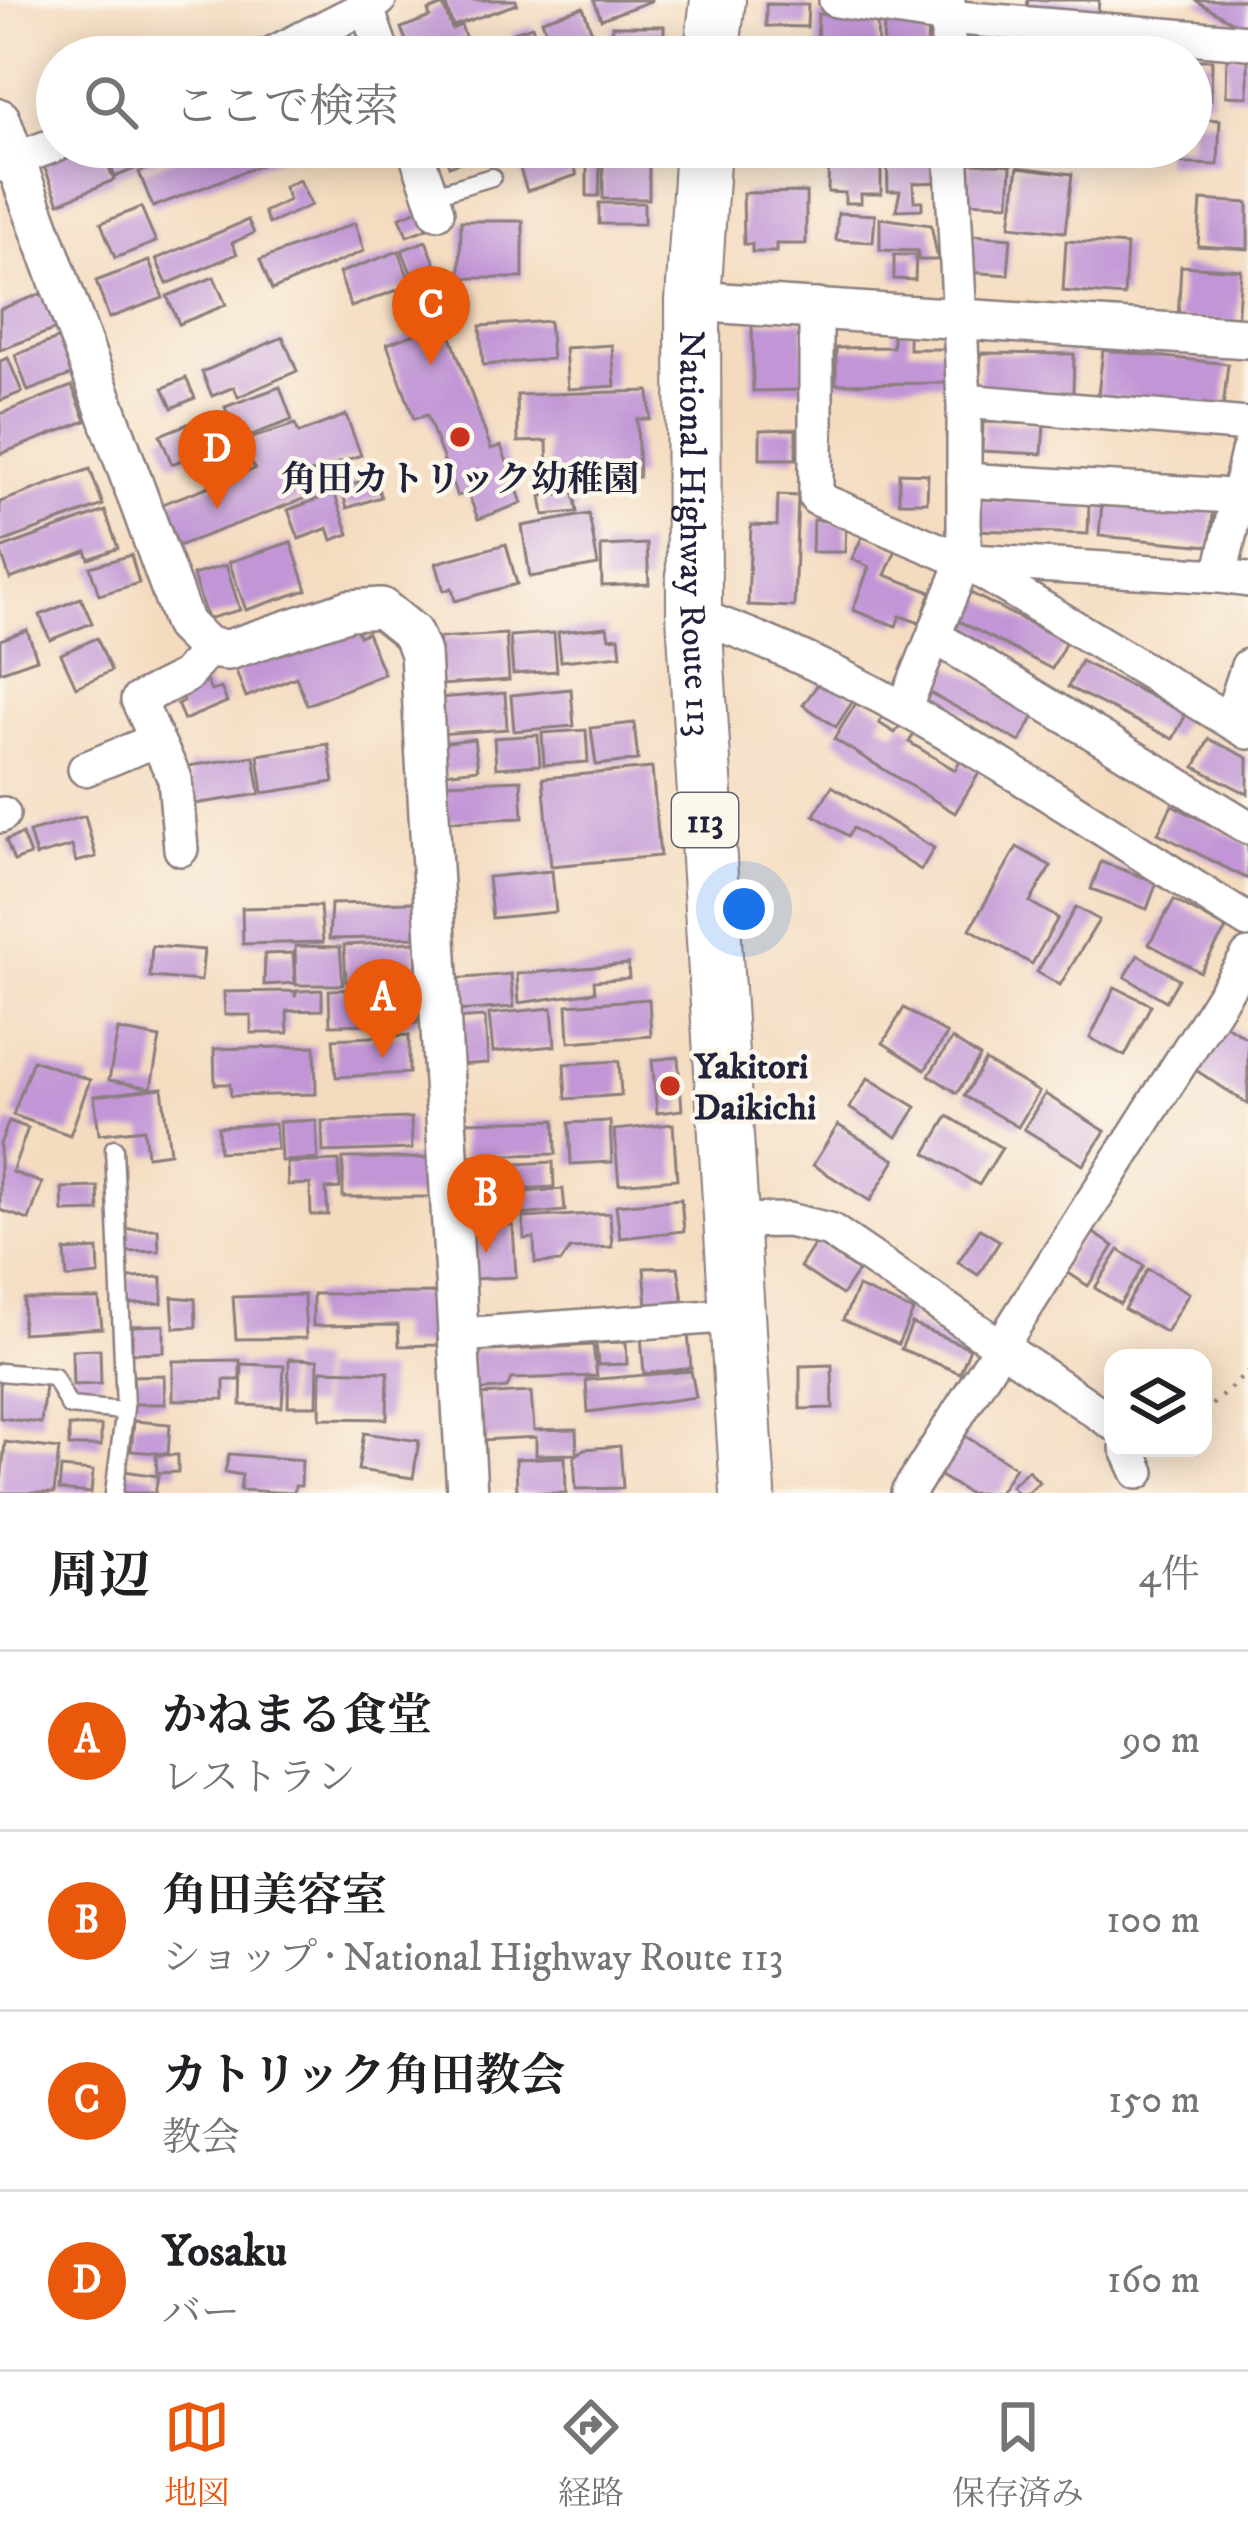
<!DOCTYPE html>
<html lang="ja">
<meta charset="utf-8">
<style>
:root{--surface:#fff;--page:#f2f2f2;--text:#202124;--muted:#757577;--line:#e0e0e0;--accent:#ea580c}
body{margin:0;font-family:"IM FELL DW Pica","Noto Serif JP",serif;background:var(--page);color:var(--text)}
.controls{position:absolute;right:36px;bottom:36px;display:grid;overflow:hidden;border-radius:24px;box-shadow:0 6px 30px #0003}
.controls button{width:108px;height:108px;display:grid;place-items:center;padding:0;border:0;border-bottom:3px solid var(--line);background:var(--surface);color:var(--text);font:60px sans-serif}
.you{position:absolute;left:744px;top:909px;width:42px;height:42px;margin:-30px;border:9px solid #fff;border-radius:50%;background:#1a73e8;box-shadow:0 0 0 18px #1a73e833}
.badge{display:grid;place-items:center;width:78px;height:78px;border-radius:50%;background:var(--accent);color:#fff;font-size:39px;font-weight:700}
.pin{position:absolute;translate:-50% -99px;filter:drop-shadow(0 3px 6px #0008)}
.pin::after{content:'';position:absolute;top:63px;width:42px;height:36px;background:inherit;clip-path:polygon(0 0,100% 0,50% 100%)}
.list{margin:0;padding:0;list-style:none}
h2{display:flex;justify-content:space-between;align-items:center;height:156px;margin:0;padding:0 48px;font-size:51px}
h2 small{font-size:39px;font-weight:400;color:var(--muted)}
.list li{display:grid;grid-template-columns:78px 1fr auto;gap:36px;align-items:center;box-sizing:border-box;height:180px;padding:0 48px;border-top:3px solid var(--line)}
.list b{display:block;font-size:45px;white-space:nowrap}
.list p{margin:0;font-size:39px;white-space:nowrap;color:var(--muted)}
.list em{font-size:39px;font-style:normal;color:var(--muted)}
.icon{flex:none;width:66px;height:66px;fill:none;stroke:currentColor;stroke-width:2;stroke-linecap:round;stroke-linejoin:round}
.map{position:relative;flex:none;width:1248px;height:1493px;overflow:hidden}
.search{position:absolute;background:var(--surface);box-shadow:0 6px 30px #0003;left:36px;right:36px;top:36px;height:132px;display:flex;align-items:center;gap:30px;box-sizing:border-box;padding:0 42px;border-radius:66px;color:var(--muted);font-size:45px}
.sheet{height:876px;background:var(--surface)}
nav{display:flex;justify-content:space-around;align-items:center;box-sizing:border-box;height:168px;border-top:3px solid var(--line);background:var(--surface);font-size:33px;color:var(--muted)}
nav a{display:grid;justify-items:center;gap:6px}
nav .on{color:var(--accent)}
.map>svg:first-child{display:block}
.building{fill:#c195d6}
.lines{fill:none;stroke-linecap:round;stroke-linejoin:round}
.service-casing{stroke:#8b7e7d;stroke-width:21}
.minor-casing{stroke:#8b7e7d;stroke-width:38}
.tertiary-casing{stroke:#8b7e7d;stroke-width:44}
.trunk-casing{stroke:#8b7e7d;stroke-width:58}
.path{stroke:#8b7e7d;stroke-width:4.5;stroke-dasharray:3 9;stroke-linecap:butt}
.service{stroke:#fff;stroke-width:16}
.minor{stroke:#fff;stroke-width:33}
.tertiary{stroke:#fff;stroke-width:39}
.trunk{stroke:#fff;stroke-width:54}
.poi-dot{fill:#c8321e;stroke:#fbf7ec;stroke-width:4.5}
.labels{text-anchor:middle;stroke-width:9;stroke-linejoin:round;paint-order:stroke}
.shield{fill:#fbf7ec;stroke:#636270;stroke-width:3}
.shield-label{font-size:33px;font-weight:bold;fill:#22223b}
.poi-label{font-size:36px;font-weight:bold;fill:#22223b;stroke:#fbf7ec}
.street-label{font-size:36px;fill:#22223b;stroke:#fbf7ec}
</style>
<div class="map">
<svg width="1248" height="1493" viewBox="0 0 1248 1493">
<rect width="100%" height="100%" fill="#fbf7ec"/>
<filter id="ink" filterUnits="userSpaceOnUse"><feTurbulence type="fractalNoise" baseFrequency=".00833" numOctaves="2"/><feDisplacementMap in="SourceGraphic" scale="24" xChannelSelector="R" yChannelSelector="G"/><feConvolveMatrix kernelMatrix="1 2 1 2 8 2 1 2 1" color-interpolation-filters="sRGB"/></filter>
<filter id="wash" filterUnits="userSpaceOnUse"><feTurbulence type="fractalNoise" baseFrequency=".004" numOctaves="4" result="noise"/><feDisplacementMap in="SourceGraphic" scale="48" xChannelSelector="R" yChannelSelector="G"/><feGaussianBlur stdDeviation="2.7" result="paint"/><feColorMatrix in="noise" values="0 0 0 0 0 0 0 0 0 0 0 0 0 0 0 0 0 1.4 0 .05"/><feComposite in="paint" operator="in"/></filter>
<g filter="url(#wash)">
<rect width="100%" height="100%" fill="#f4dbbf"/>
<g id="blocks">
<g class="building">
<polygon points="444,0 516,0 517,4 453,26"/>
<polygon points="594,0 651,0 651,1 601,19"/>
<polygon points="1028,0 1099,0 1098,13 1027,7"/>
<polygon points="1195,0 1248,0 1248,31"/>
<polygon points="766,4 808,5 807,27 766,26"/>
<polygon points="443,5 452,29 461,25 466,39 413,57 401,28 430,17 428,11"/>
<polygon points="583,7 599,53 554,57 542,20"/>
<polygon points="818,14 877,15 878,54 817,53"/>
<polygon points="884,17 928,17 927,56 883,56"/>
<polygon points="971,20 1024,24 1021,57 968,57"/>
<polygon points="1030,24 1082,27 1080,57 1028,57"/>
<polygon points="532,26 542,57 519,57 511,33"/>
<polygon points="612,26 664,26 664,53 611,57"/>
<polygon points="1227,54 1248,55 1248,97 1226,96"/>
<polygon points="1191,60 1212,60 1211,99 1191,99"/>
<polygon points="1191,119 1220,120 1218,165 1164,163 1165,147 1191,147"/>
<polygon points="71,147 100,147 114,180 59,203 41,159"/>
<polygon points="103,147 188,147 115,177"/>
<polygon points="205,147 286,147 289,154 153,207 139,172"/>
<polygon points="443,147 501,147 501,148 449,166"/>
<polygon points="544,147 568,147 577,175 527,191 516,156"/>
<polygon points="829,148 881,148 881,194 861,194 861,203 845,203 845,193 828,192"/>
<polygon points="944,152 945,182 913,183 914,201 922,201 922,209 896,210 900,191 888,191 887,154"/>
<rect x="603" y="161" width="46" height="38"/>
<polygon points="587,162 600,162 599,196 587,196"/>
<polygon points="969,163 1011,165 1009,204 967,202"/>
<polygon points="1018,167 1072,174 1065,232 1010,226"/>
<polygon points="299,180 311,205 269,224 264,212 289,200 284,187"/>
<polygon points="806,192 806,244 776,244 776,252 752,252 752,244 744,244 743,193"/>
<polygon points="1201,200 1248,203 1248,249 1198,246"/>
<rect x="599" y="203" width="45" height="21"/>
<polygon points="141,207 156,242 115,258 101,223"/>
<polygon points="423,208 431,227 407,236 400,217"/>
<polygon points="838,213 875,215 873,242 836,240"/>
<polygon points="880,218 931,225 938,260 918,260 918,251 880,250"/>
<polygon points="248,220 254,233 232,243 237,254 167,284 156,259"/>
<polygon points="461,221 523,221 523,278 460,278"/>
<polygon points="355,223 364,251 272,290 260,260"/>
<polygon points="971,235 1011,238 1008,275 969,272"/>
<polygon points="426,241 439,273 415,283 402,250"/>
<polygon points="1066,241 1127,245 1124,296 1063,291"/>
<polygon points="399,251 411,285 351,307 339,273"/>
<polygon points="894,255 916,255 915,280 894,279"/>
<polygon points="149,261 163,298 109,318 96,281"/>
<polygon points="1181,266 1241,270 1237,324 1178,320"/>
<polygon points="214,277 226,305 179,324 167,296"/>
<polygon points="43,293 64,326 0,350 0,309"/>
<polygon points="549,321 552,359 483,365 480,326"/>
<polygon points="804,321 805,390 753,391 752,322"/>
<polygon points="446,323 491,449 501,446 522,503 478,519 468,493 457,496 427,415 414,419 387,344"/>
<polygon points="893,330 909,330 909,349 951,349 951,383 836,384 836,348 893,347"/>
<polygon points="73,333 87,369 28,391 15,355"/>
<polygon points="283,337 297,371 238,397 234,387 212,396 202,372"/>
<polygon points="612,345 615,386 568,389 565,348"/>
<polygon points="1103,350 1228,364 1223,409 1098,395"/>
<polygon points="981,353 1074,354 1073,393 979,390"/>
<polygon points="8,358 22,392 0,401 0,361"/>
<polygon points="186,378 195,398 172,408 163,388"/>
<polygon points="72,386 86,421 0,454 0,414"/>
<polygon points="280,387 292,420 238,440 225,407"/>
<polygon points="649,391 650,419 637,419 639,477 548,480 547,441 518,442 517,395"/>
<polygon points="212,414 224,442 172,464 160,435"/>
<polygon points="346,415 361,455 311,473 319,493 178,546 162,504 255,469 240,442 295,424 299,433"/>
<polygon points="983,422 1044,424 1042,454 982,451"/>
<polygon points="796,429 796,459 760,459 760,430"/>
<polygon points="90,469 103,505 0,543 0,502"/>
<polygon points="899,473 928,474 927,502 899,502"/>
<polygon points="374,477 381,497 347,508 341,488"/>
<polygon points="574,492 577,512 544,515 541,496"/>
<polygon points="334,493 349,534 332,540 328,528 299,539 288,510"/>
<polygon points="778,495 798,496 794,607 748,605 751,525 777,526"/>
<polygon points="976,499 1089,503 1088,534 975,530"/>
<polygon points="1102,503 1213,512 1210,546 1099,536"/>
<polygon points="105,511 118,548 89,559 86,551 10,579 0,549"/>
<polygon points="589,514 598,565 530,577 522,526"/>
<polygon points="813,520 846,521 845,552 812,552"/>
<polygon points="863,535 896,550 885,575 931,592 920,623 900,616 896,626 853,610 869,567 852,559"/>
<polygon points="291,542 307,590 246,610 229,562"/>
<polygon points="506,544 517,584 455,601 452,588 444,591 436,563"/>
<polygon points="647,544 649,584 602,586 601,546"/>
<polygon points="131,555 139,583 99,595 90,567"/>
<polygon points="226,565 240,610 207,619 193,575"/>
<polygon points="963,589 1066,642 1052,669 949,616"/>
<polygon points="81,598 92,623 50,640 40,615"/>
<polygon points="355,626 359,636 367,633 384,674 307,705 296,677 246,697 233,663 281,644 285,653"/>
<polygon points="607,627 609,638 619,637 621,655 561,661 558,632"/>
<polygon points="27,630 37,659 0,672 0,640"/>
<polygon points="554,633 557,671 513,674 510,636"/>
<polygon points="506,634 509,680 442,685 439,638"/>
<polygon points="97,638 111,671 76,687 61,654"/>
<polygon points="936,658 1036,712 1020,742 921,688"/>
<polygon points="1081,661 1186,714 1173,739 1068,687"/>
<polygon points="823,677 855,698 836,727 803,705"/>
<polygon points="207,682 211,691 221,688 227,702 184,720 177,704 184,701 181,693"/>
<polygon points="571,689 574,726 514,731 511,695"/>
<polygon points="505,693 507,729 439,734 437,698"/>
<polygon points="860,697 885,712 879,723 895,733 902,723 916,731 909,742 955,770 960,761 979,773 955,813 834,739"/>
<polygon points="634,723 638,760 596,765 591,728"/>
<polygon points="586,730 588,762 544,765 542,733"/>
<polygon points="538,735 540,765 496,768 494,738"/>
<polygon points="474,739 478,769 444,773 440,743"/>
<polygon points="1209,739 1248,758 1248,794 1195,767"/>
<polygon points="328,744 334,782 263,793 258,755"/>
<polygon points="254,756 260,794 194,804 188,766"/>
<polygon points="652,768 660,856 551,866 543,778"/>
<polygon points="521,780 523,818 447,821 445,783"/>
<polygon points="832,786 934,848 921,870 853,828 848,836 814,815"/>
<polygon points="1172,805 1248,844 1248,879 1158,833"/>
<polygon points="85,816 96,857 76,862 72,846 36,856 29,832"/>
<polygon points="22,834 30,855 14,861 6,840"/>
<polygon points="1017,847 1051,866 1030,902 1058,918 1032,964 970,929"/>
<polygon points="1101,862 1157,882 1147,909 1091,889"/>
<polygon points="552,871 556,912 492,918 488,877"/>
<polygon points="1174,900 1226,929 1200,972 1149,944"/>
<polygon points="414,902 415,937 329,939 331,904"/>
<polygon points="320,906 323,942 243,944 242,908"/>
<polygon points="1076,907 1099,920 1060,985 1037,972"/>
<polygon points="416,942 417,981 346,982 344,945"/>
<polygon points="152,946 204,950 201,981 150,977"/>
<polygon points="295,946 340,947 343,985 296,985"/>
<polygon points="293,953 295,983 264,985 265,954"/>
<polygon points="1138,955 1179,979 1166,1001 1125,977"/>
<polygon points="628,964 629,978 594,981 595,992 519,1003 517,974"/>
<polygon points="511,974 514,1007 455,1011 452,979"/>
<polygon points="416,987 417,1023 330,1025 329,990"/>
<polygon points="1115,987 1151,1005 1125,1056 1090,1038"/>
<polygon points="322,990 322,1010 287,1011 288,1033 251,1033 251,1015 225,1015 224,992 295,991 295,997 297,991"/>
<polygon points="649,999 651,1036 569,1042 567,1005"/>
<polygon points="552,1008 555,1046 493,1052 489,1014"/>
<polygon points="904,1008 947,1034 925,1070 883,1043"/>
<polygon points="485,1017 488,1063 455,1065 451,1019"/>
<polygon points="1218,1020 1248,1039 1248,1104 1188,1065"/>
<polygon points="118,1030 160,1038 151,1088 109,1080"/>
<polygon points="409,1035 409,1073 336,1077 333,1039"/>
<polygon points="952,1039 980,1057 957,1093 929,1075"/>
<polygon points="315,1046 316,1094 231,1096 230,1084 215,1084 214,1049"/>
<polygon points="678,1057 682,1110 657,1113 652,1060"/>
<polygon points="33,1060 90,1080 70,1135 13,1115"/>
<polygon points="619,1061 621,1095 566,1099 564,1064"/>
<polygon points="985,1061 1039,1092 1018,1127 964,1096"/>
<polygon points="868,1078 916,1107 897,1137 849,1108"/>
<polygon points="162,1088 170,1153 147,1156 144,1129 99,1134 94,1096"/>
<polygon points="1045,1094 1105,1131 1083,1165 1024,1129"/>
<polygon points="948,1116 1002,1148 979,1185 926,1153"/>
<polygon points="411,1118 412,1149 323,1152 322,1121"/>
<polygon points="316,1120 318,1159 281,1161 279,1122"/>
<polygon points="555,1120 556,1154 463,1156 462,1122"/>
<polygon points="9,1121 28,1128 12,1172 42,1183 29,1220 0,1210 0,1144"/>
<polygon points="610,1121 612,1162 571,1164 569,1123"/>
<polygon points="275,1124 277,1149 219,1152 218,1127"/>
<polygon points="673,1124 677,1179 619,1184 614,1130"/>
<polygon points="838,1125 895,1160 870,1201 813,1165"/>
<rect x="343" y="1158" width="88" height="39"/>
<polygon points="339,1161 340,1188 326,1189 328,1215 311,1215 310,1184 288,1185 287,1163"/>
<polygon points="553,1162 554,1187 465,1192 464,1167"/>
<polygon points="98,1187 99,1211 63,1212 62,1188"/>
<polygon points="563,1189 565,1211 472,1219 470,1196"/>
<polygon points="681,1199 684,1231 620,1238 616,1205"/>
<polygon points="610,1213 612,1247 570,1249 561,1262 535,1263 534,1238 524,1239 523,1218"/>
<polygon points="513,1225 516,1277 471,1279 468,1227"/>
<polygon points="127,1229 158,1229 159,1251 127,1252"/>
<polygon points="980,1229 1000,1241 978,1275 958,1262"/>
<polygon points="1087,1229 1114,1246 1088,1286 1061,1268"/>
<polygon points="816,1242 858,1271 842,1295 800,1267"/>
<polygon points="98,1249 99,1275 67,1278 65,1251"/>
<polygon points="1119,1250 1144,1266 1120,1304 1095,1288"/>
<polygon points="678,1267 683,1301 647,1305 644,1268"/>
<polygon points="1148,1269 1189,1293 1166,1332 1124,1309"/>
<polygon points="162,1277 162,1303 129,1304 128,1278"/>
<polygon points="858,1287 913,1311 898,1344 843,1320"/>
<polygon points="438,1293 438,1345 399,1346 398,1325 313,1326 313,1294"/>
<polygon points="304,1295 306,1338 236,1339 233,1297"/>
<polygon points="172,1297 195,1299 196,1327 174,1328"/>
<polygon points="24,1299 99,1299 102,1328 22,1333"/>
<polygon points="912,1324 970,1348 960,1373 901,1349"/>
<polygon points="164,1325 164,1352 132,1353 132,1326"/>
<polygon points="688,1333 691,1368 644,1374 641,1335"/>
<polygon points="626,1342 627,1364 598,1365 596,1343"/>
<polygon points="593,1345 597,1376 511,1379 507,1388 473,1391 471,1352"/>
<polygon points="100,1349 101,1384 73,1385 72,1350"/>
<polygon points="289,1359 318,1360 317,1406 288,1406"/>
<polygon points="240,1360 240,1380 224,1380 224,1399 173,1400 173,1361"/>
<polygon points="242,1364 284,1366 282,1407 241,1405"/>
<polygon points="832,1365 833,1408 800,1409 800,1366"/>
<polygon points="321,1370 388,1372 387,1419 320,1418"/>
<polygon points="691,1371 696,1397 588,1412 586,1380"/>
<polygon points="164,1375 165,1404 134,1404 133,1376"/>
<polygon points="0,1380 45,1385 41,1423 0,1418"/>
<polygon points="531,1392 534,1430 576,1429 577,1454 536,1455 536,1437 481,1440 478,1395"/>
<polygon points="134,1421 170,1424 168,1454 131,1451"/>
<rect x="69" y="1426" width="32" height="20"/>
<polygon points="957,1431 1015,1467 999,1493 968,1493 932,1471"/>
<polygon points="364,1433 419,1441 413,1478 358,1470"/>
<polygon points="5,1442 59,1449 54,1493 0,1493"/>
<polygon points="620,1446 623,1488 576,1489 574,1457 584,1449"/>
<polygon points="229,1454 302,1460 301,1486 295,1486 294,1493 240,1490 242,1475 225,1472"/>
<polygon points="156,1455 178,1455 178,1472 157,1473"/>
<polygon points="565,1457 566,1493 517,1493 516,1459"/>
<polygon points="61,1468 93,1471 91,1493 59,1490"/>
<polygon points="1028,1470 1039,1482 1027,1493 1017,1493 1011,1486"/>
<polygon points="124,1471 158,1476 155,1493 121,1493"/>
</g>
</g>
</g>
<g filter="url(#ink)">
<use href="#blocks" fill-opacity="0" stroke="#8b7e7d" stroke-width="3"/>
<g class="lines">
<defs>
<g id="service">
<polyline points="431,195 492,177"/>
<polyline points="0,1372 54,1377 69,1406 124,1411"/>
<polyline points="114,1493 125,1408 114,1148"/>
</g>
<g id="minor">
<polyline points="836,0 946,17 1248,42"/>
<polyline points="366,6 384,57"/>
<polyline points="266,57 379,0"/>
<polyline points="948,57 948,0"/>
<polyline points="414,147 437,212"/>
<polyline points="0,165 57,144"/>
<polyline points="816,306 816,498 964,561 1248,732"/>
<polyline points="964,401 1248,425"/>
<polyline points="1248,452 1220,576 1248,580"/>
<polyline points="964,480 1248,497"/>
<polyline points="972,561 1220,576"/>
<path d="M694 615C893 682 1070 811 1248 921"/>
<polyline points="934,636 1248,827"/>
<polyline points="904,709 964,561 964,401 951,147"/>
<polyline points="1230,721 1248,666"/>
<polyline points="85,769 156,740"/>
<polyline points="0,816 3,814"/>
<polyline points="181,849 175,779 138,700 186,676 208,648"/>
<polyline points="731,1221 788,1220 830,1230 1113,1423"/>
<polyline points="460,1335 738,1315"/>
<polyline points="1127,1448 1138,1472"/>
<polyline points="908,1493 1248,956"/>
</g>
<g id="tertiary">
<polyline points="0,119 184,624 208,648 228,650 349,610 381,608 412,633 420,653 467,1493"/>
<polyline points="693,301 1248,338"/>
</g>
<g id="trunk">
<polyline points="711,57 718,0"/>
<path id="s1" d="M703 147 693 301 694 615 748 1493"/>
</g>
</defs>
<use href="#service" class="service-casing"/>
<use href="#minor" class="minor-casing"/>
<use href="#tertiary" class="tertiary-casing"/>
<use href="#trunk" class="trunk-casing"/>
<polyline class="path" points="1203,1413 1248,1372"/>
<use href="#service" class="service"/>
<use href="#minor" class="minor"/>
<use href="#tertiary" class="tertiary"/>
<use href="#trunk" class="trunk"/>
</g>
</g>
<g class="poi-dot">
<circle cx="460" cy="437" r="12"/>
<circle cx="670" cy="1086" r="12"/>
</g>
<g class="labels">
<rect class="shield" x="672" y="793" width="66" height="54" rx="9"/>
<g class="shield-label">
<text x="705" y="832">113</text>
</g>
<g class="poi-label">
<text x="460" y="491">角田カトリック幼稚園</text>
<text x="694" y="1078" text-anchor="start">Yakitori<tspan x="694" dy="41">Daikichi</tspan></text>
</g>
<g class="street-label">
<text dy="13" stroke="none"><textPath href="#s1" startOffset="387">National Highway Route 113</textPath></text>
</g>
</g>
</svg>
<div class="controls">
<button><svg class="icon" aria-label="layers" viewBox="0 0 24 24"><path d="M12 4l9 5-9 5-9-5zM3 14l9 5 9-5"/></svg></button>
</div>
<div class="you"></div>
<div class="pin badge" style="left:383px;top:1058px">A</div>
<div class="pin badge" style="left:486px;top:1253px">B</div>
<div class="pin badge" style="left:431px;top:365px">C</div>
<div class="pin badge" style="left:217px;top:509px">D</div>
<div class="search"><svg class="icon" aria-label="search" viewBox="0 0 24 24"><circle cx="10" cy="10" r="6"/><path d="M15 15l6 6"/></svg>ここで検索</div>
</div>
<section class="sheet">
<h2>周辺<small>4件</small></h2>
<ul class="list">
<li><span class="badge">A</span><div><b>かねまる食堂</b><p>レストラン</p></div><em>90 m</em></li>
<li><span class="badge">B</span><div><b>角田美容室</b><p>ショップ · National Highway Route 113</p></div><em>100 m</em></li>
<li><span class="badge">C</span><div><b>カトリック角田教会</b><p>教会</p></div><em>150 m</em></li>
<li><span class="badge">D</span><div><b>Yosaku</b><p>バー</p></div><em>160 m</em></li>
</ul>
</section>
<nav>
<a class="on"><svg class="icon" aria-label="map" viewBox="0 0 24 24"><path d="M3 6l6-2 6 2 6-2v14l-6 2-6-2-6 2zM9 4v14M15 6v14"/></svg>地図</a>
<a><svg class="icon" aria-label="directions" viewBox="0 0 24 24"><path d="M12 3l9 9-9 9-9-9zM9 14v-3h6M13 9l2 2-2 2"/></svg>経路</a>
<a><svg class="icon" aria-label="saved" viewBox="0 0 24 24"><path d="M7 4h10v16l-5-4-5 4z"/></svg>保存済み</a>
</nav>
